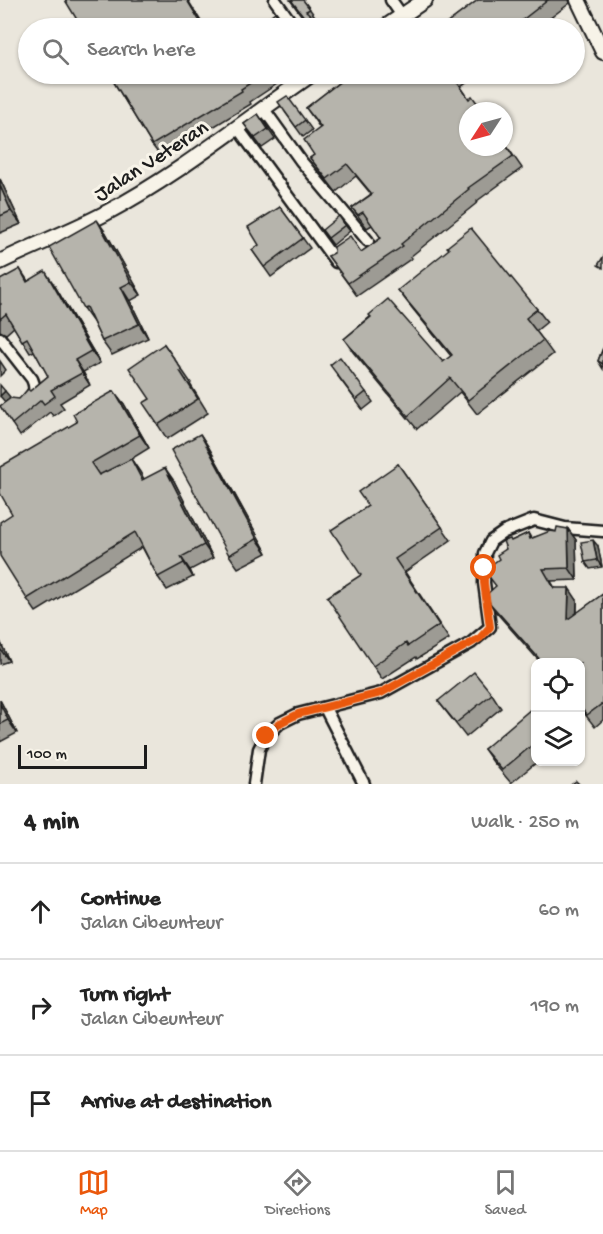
<!DOCTYPE html>
<meta charset="utf-8">
<style>
body{margin:0;font-family:"Gochi Hand",sans-serif;background:#f2f2f2;color:#222}
.controls{position:absolute;right:18px;bottom:18px;display:grid;overflow:hidden;border-radius:12px;box-shadow:0 2px 4px #0004}
.controls button{width:54px;height:54px;display:grid;place-items:center;padding:0;border:0;border-bottom:2px solid #e0e0e0;background:#fff;color:#222;font:30px sans-serif}
.compass{position:absolute;left:459px;top:102px;width:54px;height:54px;border-radius:50%;background:#fff;box-shadow:0 2px 4px #0004;rotate:234deg}
.scale{position:absolute;left:18px;bottom:15px;width:129px;box-sizing:border-box;padding-left:6px;border:3px solid #1c1c1c;border-top:0;font-size:16px;line-height:21px;white-space:nowrap;color:#1c1c1c;-webkit-text-stroke:4px #f7f3e8;paint-order:stroke}
.stop{position:absolute;width:18px;height:18px;margin:-14px;border:4px solid #ea580c;border-radius:50%;background:#fff}
.stop.end{background:#ea580c;border-color:#fff;box-shadow:0 2px 6px #0008}
.list{margin:0;padding:0;list-style:none}
h2{display:flex;justify-content:space-between;align-items:center;height:78px;margin:0;padding:0 24px;font-size:26px}
h2 small{font-size:20px;font-weight:400;color:#767676}
.list li{display:grid;grid-template-columns:39px 1fr auto;gap:18px;align-items:center;box-sizing:border-box;height:96px;padding:0 24px;border-top:2px solid #e0e0e0}
.list b{display:block;font-size:22px;white-space:nowrap}
.list p{margin:0;font-size:20px;white-space:nowrap;color:#767676}
.list em{font-size:20px;font-style:normal;color:#767676}
.icon{flex:none;width:33px;height:33px;fill:none;stroke:currentColor;stroke-width:2;stroke-linecap:round;stroke-linejoin:round}
.map{position:relative;flex:none;width:603px;height:784px;overflow:hidden}
.search{position:absolute;background:#fff;box-shadow:0 2px 4px #0004;left:18px;right:18px;top:18px;height:66px;display:flex;align-items:center;gap:15px;box-sizing:border-box;padding:0 21px;border-radius:33px;color:#767676;font-size:22px}
.sheet{height:366px;background:#fff}
nav{display:flex;justify-content:space-around;align-items:center;box-sizing:border-box;height:84px;border-top:2px solid #e0e0e0;background:#fff;font-size:16px;color:#767676}
nav a{display:grid;justify-items:center;gap:3px}
nav .on{color:#ea580c}
.map>svg:first-child{display:block}
.lines{fill:none;stroke-linecap:round;stroke-linejoin:round}
.minor-casing{stroke:#1c1c1c;stroke-width:15}
.major-casing{stroke:#1c1c1c;stroke-width:18}
.minor{stroke:#f7f3e8;stroke-width:10}
.major{stroke:#f7f3e8;stroke-width:14}
.wall{fill:#9d9b94;stroke:#1c1c1c;stroke-width:1.5}
.shaded-wall{fill:#7f7e78;stroke:#1c1c1c;stroke-width:1.5}
.building{fill:#b6b4ac;stroke:#1c1c1c;stroke-width:1.5}
.route{stroke:#ea580c;stroke-width:8}
.labels{text-anchor:middle;stroke-width:6;stroke-linejoin:round;paint-order:stroke}
.street-label{font-size:22px;fill:#1c1c1c;stroke:#f7f3e8}
</style>
<div class="map">
<svg width="603" height="784" viewBox="0 0 603 784">
<rect width="100%" height="100%" fill="#eae6dc"/>
<filter id="ink" filterUnits="userSpaceOnUse"><feTurbulence type="fractalNoise" baseFrequency=".0167" numOctaves="2"/><feDisplacementMap in="SourceGraphic" scale="12" xChannelSelector="R" yChannelSelector="G"/><feConvolveMatrix kernelMatrix="1 2 1 2 8 2 1 2 1" color-interpolation-filters="sRGB"/></filter>
<g filter="url(#ink)">
<g class="lines">
<defs>
<g id="minor">
<polyline points="275,0 295,28"/>
<polyline points="391,0 403,17"/>
<polyline points="263,108 301,161 368,241"/>
<polyline points="237,127 336,262"/>
<path d="M0 338 32 379C36 388 35 392 29 398"/>
<polyline points="325,708 364,784"/>
<polyline points="254,784 259,749 266,736 280,723 298,714 381,693 471,643 490,627 484,583 485,553 491,541 504,532 534,520 565,528 603,531"/>
</g>
<g id="major">
<polyline points="578,0 603,52"/>
<polyline points="384,28 425,0"/>
<path d="M0 262C34 245 70 232 104 214 178 175 244 121 312 74"/>
</g>
</defs>
<use href="#minor" class="minor-casing"/>
<use href="#major" class="major-casing"/>
<use href="#minor" class="minor"/>
<use href="#major" class="major"/>
</g>
<g class="wall">
<polygon points="290,0 303,0 317,19 316,20 304,19"/>
<polygon points="478,0 569,0 570,3 537,28 441,28"/>
<polygon points="109,74 292,74 250,102 251,104 162,158 152,145"/>
<polygon points="350,74 479,74 461,87 469,99 504,142 522,168 477,201 478,202 410,257 412,258 357,296 328,256 361,252 381,238 372,225 367,228 352,208 371,194 356,176 336,192 319,170 310,158 314,155 320,128 306,108"/>
<polygon points="285,112 305,120 312,130 303,137"/>
<polygon points="258,114 275,139 262,148 244,124"/>
<polygon points="0,179 21,224 0,233"/>
<polygon points="280,207 310,248 271,277 252,250 259,245"/>
<polygon points="345,225 350,231 333,245 322,230"/>
<polygon points="106,233 141,295 130,301 148,338 112,355 102,341 93,322 83,308"/>
<polygon points="20,269 28,281 53,283 100,363 83,372 90,385 60,403 64,408 53,416 50,412 20,436 0,406 19,399 30,391 48,376 34,351 30,353 14,327 6,334 0,331 0,305"/>
<polygon points="398,290 537,309 547,322 536,331 553,354 477,414 460,392 417,429 353,352 344,339 370,317 443,362 451,356 408,303"/>
<polygon points="164,344 191,383 190,384 208,413 167,439 158,425 150,399"/>
<polygon points="603,348 603,369 598,361"/>
<polygon points="0,361 6,370 0,376"/>
<polygon points="337,375 366,392 373,402 363,410"/>
<polygon points="124,404 149,448 131,459 144,479 174,481 213,558 190,570 193,577 167,590 158,577 142,547 36,612 27,599 12,514"/>
<polygon points="200,434 209,448 267,553 238,568 229,555"/>
<polygon points="398,464 451,540 405,572 449,639 417,659 416,657 382,679 373,666 361,575 368,506"/>
<polygon points="568,529 576,540 577,580 551,581 555,588 577,600 577,613 603,594 603,720 595,727 580,708 580,663 541,663 495,611 487,600 496,586 499,559 511,541 528,533 531,538"/>
<polygon points="598,546 602,567 590,569 585,562"/>
<polygon points="0,641 9,661 0,664"/>
<polygon points="492,694 501,708 466,737 438,701"/>
<polygon points="0,700 17,733 0,742"/>
<polygon points="536,712 536,762 537,762 511,783 493,762 484,749"/>
</g>
<g class="shaded-wall">
<polygon points="187,0 188,0 205,28 204,28"/>
<polygon points="0,179 21,224 11,211 0,186"/>
<polygon points="97,220 106,233 141,295 131,282"/>
<polygon points="45,271 53,283 100,363 91,351"/>
<polygon points="121,287 130,301 148,338 139,324"/>
<polygon points="75,360 83,372 90,385 82,373"/>
<polygon points="5,391 10,397 5,402 0,396"/>
<polygon points="114,391 124,404 149,448 140,435"/>
<polygon points="200,434 209,448 267,553 257,539"/>
<polygon points="131,459 140,472 151,493 142,480"/>
<polygon points="165,468 174,481 213,558 204,545"/>
<polygon points="568,529 576,540 577,580 569,568"/>
<polygon points="593,540 598,546 602,567 597,560"/>
<polygon points="181,557 190,570 193,577 184,563"/>
<polygon points="569,588 577,600 576,630 568,619"/>
<polygon points="0,641 9,661 0,649"/>
<polygon points="0,700 17,733 8,720 0,704"/>
</g>
<g class="building">
<polygon points="65,0 187,0 204,28 82,28"/>
<polygon points="291,0 303,0 310,9 306,11 326,28 296,28 305,18"/>
<polygon points="478,0 548,0 512,28 441,28"/>
<polygon points="275,12 286,28 273,28 266,19"/>
<polygon points="238,23 242,28 229,28"/>
<polygon points="420,24 423,28 414,28"/>
<polygon points="109,74 264,74 241,89 242,91 152,145"/>
<polygon points="350,74 454,74 452,75 469,99 472,96 483,111 468,111 468,147 504,147 504,142 513,156 468,188 469,189 401,244 403,246 348,283 328,256 334,253 334,247 350,236 361,252 381,238 363,212 358,215 352,208 372,194 347,164 327,179 310,158 314,155 304,140 321,127 306,108"/>
<polygon points="287,96 305,120 296,127 278,102"/>
<polygon points="258,114 268,129 255,138 244,124"/>
<polygon points="0,186 11,211 0,216"/>
<polygon points="280,207 303,238 264,267 252,250 259,245 248,227"/>
<polygon points="339,216 345,225 328,238 322,230"/>
<polygon points="97,220 131,282 121,287 139,324 102,341 86,307 83,308 49,247"/>
<polygon points="471,228 537,309 526,318 543,340 468,400 450,378 408,416 344,339 371,317 369,315 388,299 443,362 452,355 398,290 449,249 447,247"/>
<polygon points="603,257 603,268 598,265"/>
<polygon points="20,269 27,282 45,271 91,351 75,360 82,373 51,390 55,396 44,404 41,400 12,424 0,406 11,398 19,399 28,389 30,391 48,376 27,338 22,341 6,314 0,319 0,305 1,304 0,303 0,280"/>
<polygon points="164,344 182,370 180,371 198,399 158,425 143,403 150,399 129,368"/>
<polygon points="603,348 603,364 598,361"/>
<polygon points="340,357 366,392 356,400 330,365"/>
<polygon points="0,385 5,391 0,396"/>
<polygon points="114,391 140,435 91,463 99,475 131,459 142,480 165,468 204,545 181,557 184,563 158,577 135,532 27,599 0,556 0,522 12,514 0,493 0,467 77,422 73,414"/>
<polygon points="200,434 257,539 229,555 171,450"/>
<polygon points="398,464 442,527 395,559 439,625 408,646 406,643 373,666 327,597 361,575 331,530 368,506 358,492"/>
<polygon points="557,527 568,529 569,568 543,569 554,588 569,588 568,619 603,594 603,703 587,715 580,707 580,663 543,663 487,600 487,594 496,586 484,570 499,559 497,555 506,549 503,541 510,539 511,541 528,533 530,539 550,531 556,532"/>
<polygon points="593,540 597,560 585,562 581,542"/>
<polygon points="474,672 492,694 456,723 438,701"/>
<polygon points="0,704 8,720 0,724"/>
<polygon points="532,708 536,712 536,742 502,770 484,749"/>
<polygon points="576,781 579,784 572,784"/>
</g>
</g>
<g class="lines" filter="url(#ink)">
<polyline class="route" points="266,736 280,723 298,714 381,693 480,638 490,627 484,583 484,568"/>
</g>
<g class="labels">
<g class="street-label">
<text transform="translate(150 159) rotate(-33)" y="8">Jalan Veteran</text>
</g>
</g>
</svg>
<div class="controls">
<button><svg class="icon" aria-label="locate" viewBox="0 0 24 24"><circle cx="12" cy="12" r="6"/><path d="M12 2v4M12 18v4M2 12h4M18 12h4"/></svg></button>
<button><svg class="icon" aria-label="layers" viewBox="0 0 24 24"><path d="M12 4l9 5-9 5-9-5zM3 14l9 5 9-5"/></svg></button>
</div>
<svg class="compass" viewBox="-18 -18 36 36"><path d="M0-13l5 13h-10z" fill="#e53935"/><path d="M0 13l5-13h-10z" fill="#767676"/></svg>
<div class="scale">100 m</div>
<div class="stop" style="left:484px;top:568px"></div>
<div class="stop end" style="left:266px;top:736px"></div>
<div class="search"><svg class="icon" aria-label="search" viewBox="0 0 24 24"><circle cx="10" cy="10" r="6"/><path d="M15 15l6 6"/></svg>Search here</div>
</div>
<section class="sheet">
<h2>4 min<small>Walk · 250 m</small></h2>
<ul class="list">
<li><svg class="icon" aria-label="ahead" viewBox="0 0 24 24"><path d="M12 20V5M6 11l6-6 6 6"/></svg><div><b>Continue</b><p>Jalan Cibeunteur</p></div><em>60 m</em></li>
<li><svg class="icon" aria-label="right" viewBox="0 0 24 24"><path d="M7 20v-9h11M14 6l5 5-5 5"/></svg><div><b>Turn right</b><p>Jalan Cibeunteur</p></div><em>190 m</em></li>
<li><svg class="icon" aria-label="arrive" viewBox="0 0 24 24"><path d="M6 21V4h12l-3 4 3 4H6"/></svg><div><b>Arrive at destination</b></div></li>
</ul>
</section>
<nav>
<a class="on"><svg class="icon" aria-label="map" viewBox="0 0 24 24"><path d="M3 6l6-2 6 2 6-2v14l-6 2-6-2-6 2zM9 4v14M15 6v14"/></svg>Map</a>
<a><svg class="icon" aria-label="directions" viewBox="0 0 24 24"><path d="M12 3l9 9-9 9-9-9zM9 14v-3h6M13 9l2 2-2 2"/></svg>Directions</a>
<a><svg class="icon" aria-label="saved" viewBox="0 0 24 24"><path d="M7 4h10v16l-5-4-5 4z"/></svg>Saved</a>
</nav>
